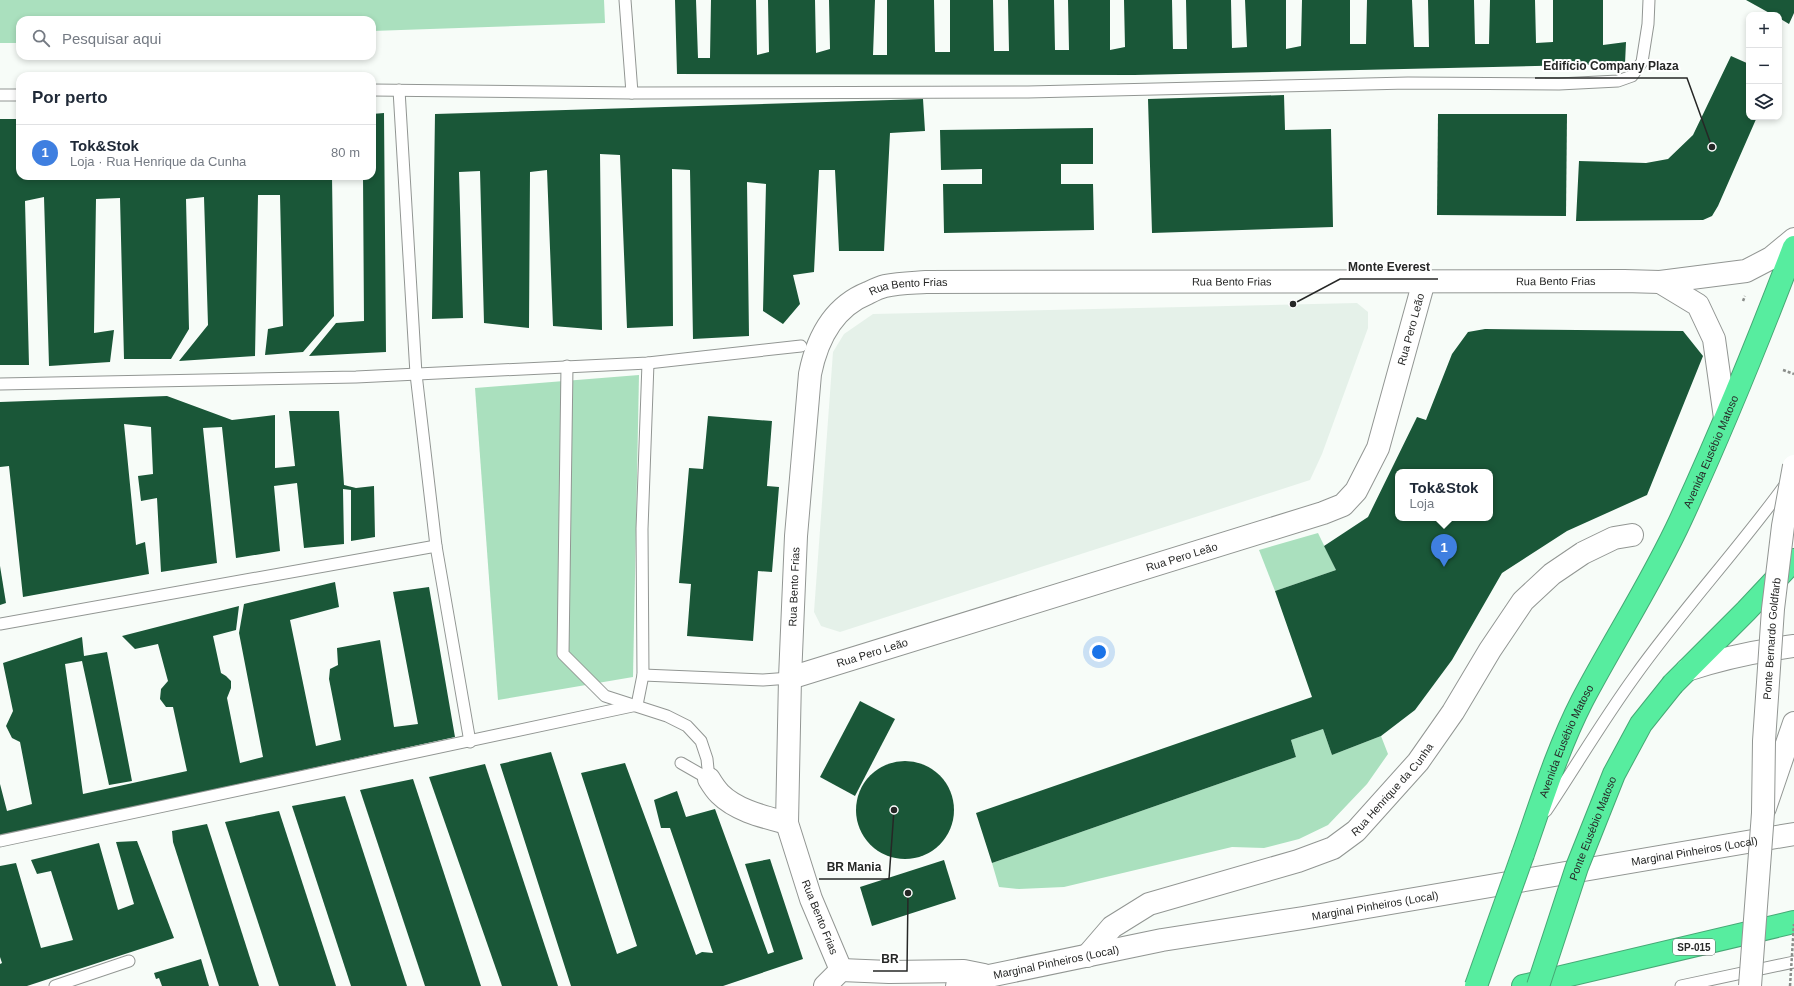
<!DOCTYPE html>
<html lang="pt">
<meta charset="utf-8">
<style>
body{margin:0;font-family:Arial,sans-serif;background:#f2f2f3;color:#1f2937}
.controls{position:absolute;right:12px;top:12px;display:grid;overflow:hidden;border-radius:8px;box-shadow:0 2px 6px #0003}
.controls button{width:36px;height:36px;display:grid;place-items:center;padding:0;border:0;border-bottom:1px solid #e0e1e3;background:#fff;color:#1f2937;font:20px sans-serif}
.you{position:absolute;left:1099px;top:652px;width:14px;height:14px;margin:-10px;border:3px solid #fff;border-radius:50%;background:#1a73e8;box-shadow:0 0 0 6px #1a73e833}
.badge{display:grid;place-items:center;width:26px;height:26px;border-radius:50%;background:#ea580c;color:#fff;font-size:13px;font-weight:700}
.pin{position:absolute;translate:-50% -33px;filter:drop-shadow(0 1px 2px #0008)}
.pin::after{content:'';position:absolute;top:21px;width:14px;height:12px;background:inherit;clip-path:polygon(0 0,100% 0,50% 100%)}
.popup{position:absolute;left:1395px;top:469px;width:98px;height:52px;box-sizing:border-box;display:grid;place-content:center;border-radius:8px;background:#fff;filter:drop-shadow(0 1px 3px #0005);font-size:13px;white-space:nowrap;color:#747a83}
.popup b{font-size:15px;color:#1f2937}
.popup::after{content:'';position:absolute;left:50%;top:100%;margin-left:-8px;border:8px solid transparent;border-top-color:#fff}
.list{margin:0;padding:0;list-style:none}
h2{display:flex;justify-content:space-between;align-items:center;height:52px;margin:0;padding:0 16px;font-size:17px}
h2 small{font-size:13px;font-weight:400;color:#747a83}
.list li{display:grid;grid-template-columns:26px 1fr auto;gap:12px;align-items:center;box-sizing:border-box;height:56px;padding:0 16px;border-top:1px solid #e0e1e3}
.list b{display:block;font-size:15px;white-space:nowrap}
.list p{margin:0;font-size:13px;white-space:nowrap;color:#747a83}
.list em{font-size:13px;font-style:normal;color:#747a83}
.icon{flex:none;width:22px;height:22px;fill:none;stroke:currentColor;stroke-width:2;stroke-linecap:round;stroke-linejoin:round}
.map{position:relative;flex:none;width:1794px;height:986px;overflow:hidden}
.search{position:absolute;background:#fff;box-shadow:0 2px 6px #0003;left:16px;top:16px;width:360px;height:44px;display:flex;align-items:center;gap:10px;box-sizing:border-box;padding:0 14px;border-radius:12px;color:#747a83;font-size:15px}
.panel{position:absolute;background:#fff;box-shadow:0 2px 6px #0003;left:16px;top:72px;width:360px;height:108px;border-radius:12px}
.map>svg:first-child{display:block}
.built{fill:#e5f1e9}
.green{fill:#aae0be}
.building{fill:#1a5738;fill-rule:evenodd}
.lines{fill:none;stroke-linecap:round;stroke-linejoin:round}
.lane-casing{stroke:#929693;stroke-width:13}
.street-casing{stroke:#929693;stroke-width:24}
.secondary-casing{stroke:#929693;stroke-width:24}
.highway-casing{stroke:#46a875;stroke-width:24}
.path{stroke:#8a8d8a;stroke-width:2.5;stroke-dasharray:3 2;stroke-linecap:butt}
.lane{stroke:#fff;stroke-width:11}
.street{stroke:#fff;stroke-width:22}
.secondary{stroke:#fff;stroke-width:22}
.highway{stroke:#57ed9f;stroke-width:22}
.secondary-bridge-casing{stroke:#929693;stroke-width:24;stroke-linecap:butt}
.highway-bridge-casing{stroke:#46a875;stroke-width:24;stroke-linecap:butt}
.path-bridge{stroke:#8a8d8a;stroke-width:2.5;stroke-dasharray:3 2;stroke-linecap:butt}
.secondary-bridge{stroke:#fff;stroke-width:22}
.highway-bridge{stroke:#57ed9f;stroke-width:22}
.labels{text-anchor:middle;stroke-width:4;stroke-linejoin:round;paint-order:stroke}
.shield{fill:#fff;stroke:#676867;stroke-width:1}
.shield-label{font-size:10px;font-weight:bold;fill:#262726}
.street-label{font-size:11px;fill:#262726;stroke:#fff}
.leader{fill:none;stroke:#262726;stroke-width:1.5}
.callout-dot{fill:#262726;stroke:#fff;stroke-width:1.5}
.callout-label{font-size:12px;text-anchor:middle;font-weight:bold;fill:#262726;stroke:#fff;stroke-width:4;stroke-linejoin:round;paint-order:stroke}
</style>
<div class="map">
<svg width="1794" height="986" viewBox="0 0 1794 986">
<rect width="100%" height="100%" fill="#f7fcf8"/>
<polygon class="built" points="1357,303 1368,312 1368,328 1322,454 1310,480 840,632 821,626 814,612 833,352 844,334 873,314"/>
<g class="green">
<polygon points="0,0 604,0 605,23 372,31 372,20 20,20 20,43 0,43"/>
<polygon points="639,375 633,677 498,700 475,388"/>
<polygon points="1318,533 1336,570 1275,591 1259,550"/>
<polygon points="1323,729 1332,755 1381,736 1388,754 1367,784 1328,825 1299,839 1264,848 1232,847 1064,887 1019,889 999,887 992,863 1296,757 1291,740"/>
</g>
<g class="building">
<polygon points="675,0 696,0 698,58 710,58 711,0 756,0 757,55 769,52 768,0 815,0 816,53 830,49 829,0 875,0 873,55 887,55 887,0 934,0 935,52 950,52 950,0 993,0 994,51 1009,51 1008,0 1054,0 1055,50 1069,50 1068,0 1110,0 1110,50 1125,47 1124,0 1172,0 1173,49 1187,49 1186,0 1231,0 1232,48 1247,47 1245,0 1286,0 1286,49 1301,46 1302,0 1350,0 1350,44 1366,44 1367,0 1412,0 1414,47 1429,47 1428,0 1474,0 1475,44 1489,44 1490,0 1535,0 1536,43 1553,42 1553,0 1603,0 1603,45 1626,42 1625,64 1134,75 677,74"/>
<polygon points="1746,0 1794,0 1794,13 1789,24 1779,18 1779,15 1773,15"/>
<polygon points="1731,56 1749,64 1749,117 1757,117 1718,206 1712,216 1703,220 1576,221 1579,161 1646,163 1668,159 1693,135"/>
<polygon points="1284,95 1285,130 1331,129 1333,227 1152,233 1148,99"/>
<polygon points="923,99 925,131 890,133 884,251 839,251 835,170 819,170 814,272 793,275 800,304 783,324 763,311 766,184 747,182 749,336 693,339 690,170 672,169 673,326 627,328 620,155 600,154 602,330 553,326 547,170 530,172 529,328 484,323 480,171 459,172 463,318 432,319 435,114"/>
<polygon points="384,113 386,352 309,356 336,323 364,321 363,176 372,176 372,114"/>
<polygon points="1438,114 1567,114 1566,216 1437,215"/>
<polygon points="0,119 20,119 20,176 332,176 334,316 303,352 265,355 268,329 283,326 280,195 258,195 255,356 179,361 208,325 204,197 186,199 189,329 171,359 124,359 120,198 96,199 94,333 114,330 110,362 49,366 44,197 25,201 29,365 0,365"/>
<polygon points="1093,128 1093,164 1061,164 1061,184 1093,184 1094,230 944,233 943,184 982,184 982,169 941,170 940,130"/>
<path d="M1485 329 1683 331 1703 356 1647 495 1567 531 1502 573 1452 660 1415 710 1381 736 1332 755 1323 729 1291 740 1296 757 992 863 976 813 1312 697 1275 591 1336 570 1324 546 1368 517 1417 417 1426 420 1452 354 1468 332ZM1398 472H1490V518H1398Z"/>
<polygon points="167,396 232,420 275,415 275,468 295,466 289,411 339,411 344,485 356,488 374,486 375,537 351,541 351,490 343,489 344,544 304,548 297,483 274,486 280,551 236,558 222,427 203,428 217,563 161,572 157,498 141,501 138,476 153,474 151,427 124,424 136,545 145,542 149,574 23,597 9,466 0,467 0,402"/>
<polygon points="708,416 772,421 767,486 779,487 772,572 758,571 753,641 687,636 691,584 679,583 689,468 703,469"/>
<polygon points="0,566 6,603 0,605"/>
<polygon points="335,582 339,607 290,620 316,746 341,740 329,679 330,669 338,665 337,648 380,640 394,727 418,724 393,592 429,587 455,737 0,836 0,784 7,811 32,804 20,742 12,738 6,726 13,711 3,663 82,637 84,656 107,652 132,781 109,785 82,661 65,664 83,794 187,771 173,707 166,707 160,699 161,689 168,681 158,644 135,649 122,636 239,606 236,630 213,636 221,673 226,676 231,681 231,688 227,698 240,763 263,757 239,633 244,604"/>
<polygon points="860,701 895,719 855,796 820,777"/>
<polygon points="551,752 617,954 637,946 581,773 625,763 696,955 702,952 713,953 670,828 661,828 654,800 677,791 686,817 715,809 768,954 774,952 745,864 770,859 803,959 723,986 571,986 500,764"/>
<circle cx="905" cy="810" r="49"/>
<polygon points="485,764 558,986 502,986 429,777"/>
<polygon points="413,779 481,986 425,986 360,790"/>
<polygon points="345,796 407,986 351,986 292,806"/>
<polygon points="279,811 336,986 279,986 225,822"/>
<polygon points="207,824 259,986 219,986 173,842 172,831"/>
<polygon points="137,841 174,938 27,986 0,986 0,964 2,963 0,957 0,866 16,863 41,948 73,940 51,871 37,874 31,860 99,843 118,910 134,904 116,842"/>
<polygon points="944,860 956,899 872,926 860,887"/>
<polygon points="201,959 209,986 162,986 159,978 156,979 154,973"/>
</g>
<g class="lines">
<defs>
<g id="lane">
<polyline points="625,0 632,93"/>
<polyline points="372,90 632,93 1028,92 1408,83 1559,84 1618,81 1632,76 1642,62 1648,24 1649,0"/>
<polyline points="399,90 416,374 436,546 470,742"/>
<polyline points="0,95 20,95"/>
<polyline points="567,366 563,654 605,696 667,716 687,726 701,741 707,759 709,779"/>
<polyline points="0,384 356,377 648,363 801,346"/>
<polyline points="0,624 436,546"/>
<polyline points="643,675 763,680 790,678"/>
<polyline points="637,705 643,675 642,529 648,363"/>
<polyline points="681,763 709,779"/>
<path d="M1546 811C1576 766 1603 720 1635 676 1682 610 1737 551 1785 485"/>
<polyline points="0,841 637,705"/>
<polyline points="55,986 129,961"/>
<polyline points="1681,986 1794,962"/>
</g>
<g id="street">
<path id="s1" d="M790 678 1323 513 1343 505 1356 491 1378 448 1424 281"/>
<path d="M709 779C712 784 716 790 720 794 737 811 765 817 787 823"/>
<path id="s2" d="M1087 956 1112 927 1149 904 1298 861 1333 848 1356 831 1418 762 1453 712 1490 650 1523 601 1552 574 1583 553 1614 538 1632 535"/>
</g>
<g id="secondary">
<polyline points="1660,282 1698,305 1714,339 1725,418"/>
<path d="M1687 670C1722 658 1757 651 1794 646"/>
<polyline points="1765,808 1794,723"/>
<path id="s3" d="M841 970 811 899 787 823 790 678 796 536 810 374C817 339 833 307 868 293 874 290 880 287 885 286 899 283 912 283 926 282L1624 281 1660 282 1746 271 1771 258 1794 239"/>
<polyline points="825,986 841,970 889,972 964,971 984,975"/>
<path id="s4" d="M957 986 989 976 1162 940 1303 918 1794 834"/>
</g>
<g id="highway">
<polyline points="1673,684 1746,611 1794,560"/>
<path id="s5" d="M1523 854C1541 803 1557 750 1582 701 1614 640 1652 582 1681 519 1722 430 1759 339 1794 247"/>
<polyline points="1523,986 1794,922"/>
</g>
</defs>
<use href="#lane" class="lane-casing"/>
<use href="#street" class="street-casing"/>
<use href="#secondary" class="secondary-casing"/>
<use href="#highway" class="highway-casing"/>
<g class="path">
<polyline points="1743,301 1745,296"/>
<polyline points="1783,370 1794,374"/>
</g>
<use href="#lane" class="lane"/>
<use href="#street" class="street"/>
<use href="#secondary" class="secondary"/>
<use href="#highway" class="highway"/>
<defs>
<g id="secondary-bridge">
<path id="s6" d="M1750 986 1763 813 1764 741 1773 609 1783 526 1794 466"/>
</g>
<g id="highway-bridge">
<polyline points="1476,986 1523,854"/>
<path id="s7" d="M1538 986 1577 867 1614 774 1641 724 1673 684"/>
</g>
</defs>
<use href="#secondary-bridge" class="secondary-bridge-casing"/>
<use href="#highway-bridge" class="highway-bridge-casing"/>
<polyline class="path-bridge" points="1790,986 1794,924"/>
<use href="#secondary-bridge" class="secondary-bridge"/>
<use href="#highway-bridge" class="highway-bridge"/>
</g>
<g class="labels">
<rect class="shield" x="1673" y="939" width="42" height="16" rx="3"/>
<g class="shield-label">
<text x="1694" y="951">SP-015</text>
</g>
<g class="street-label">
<text dy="4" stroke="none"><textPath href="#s3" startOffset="1076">Rua Bento Frias</textPath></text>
<text dy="4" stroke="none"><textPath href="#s3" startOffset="1400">Rua Bento Frias</textPath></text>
<text dy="4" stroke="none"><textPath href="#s3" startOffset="752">Rua Bento Frias</textPath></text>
<text dy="4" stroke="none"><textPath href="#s1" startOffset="770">Rua Pero Leão</textPath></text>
<text dy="4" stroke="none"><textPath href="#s5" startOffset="445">Avenida Eusébio Matoso</textPath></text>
<text dy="4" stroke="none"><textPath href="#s1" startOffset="410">Rua Pero Leão</textPath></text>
<text dy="4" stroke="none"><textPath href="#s3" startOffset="393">Rua Bento Frias</textPath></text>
<text dy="4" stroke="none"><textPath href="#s6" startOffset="348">Ponte Bernardo Goldfarb</textPath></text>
<text dy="4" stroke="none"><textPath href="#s1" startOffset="86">Rua Pero Leão</textPath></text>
<text dy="4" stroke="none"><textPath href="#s5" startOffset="121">Avenida Eusébio Matoso</textPath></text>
<text dy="4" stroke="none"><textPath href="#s2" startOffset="358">Rua Henrique da Cunha</textPath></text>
<text dy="4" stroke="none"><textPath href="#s7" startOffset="167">Ponte Eusébio Matoso</textPath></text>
<text dy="4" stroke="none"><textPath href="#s4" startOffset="750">Marginal Pinheiros (Local)</textPath></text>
<text dy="4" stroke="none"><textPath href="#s4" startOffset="426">Marginal Pinheiros (Local)</textPath></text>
<text transform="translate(820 917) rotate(68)" y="4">Rua Bento Frias</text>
<text dy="4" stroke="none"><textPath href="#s4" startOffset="102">Marginal Pinheiros (Local)</textPath></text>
</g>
</g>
<path class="leader" d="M1712 147L1687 78H1535M1293 304L1340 279H1438M894 810L889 879H819M908 893L907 971H873"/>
<g class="callout-dot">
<circle cx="1712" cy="147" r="4"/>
<circle cx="1293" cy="304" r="4"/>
<circle cx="894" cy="810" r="4"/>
<circle cx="908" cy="893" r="4"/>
</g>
<g class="callout-label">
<text x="1611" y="70">Edifício Company Plaza</text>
<text x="1389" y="271">Monte Everest</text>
<text x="854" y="871">BR Mania</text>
<text x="890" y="963">BR</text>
</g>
</svg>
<div class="controls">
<button>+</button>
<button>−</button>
<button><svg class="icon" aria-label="layers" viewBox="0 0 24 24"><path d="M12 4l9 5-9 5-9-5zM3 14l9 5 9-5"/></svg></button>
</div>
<div class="you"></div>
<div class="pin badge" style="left:1444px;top:567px;background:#3f7fe0">1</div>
<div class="popup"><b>Tok&amp;Stok</b>Loja</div>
<div class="search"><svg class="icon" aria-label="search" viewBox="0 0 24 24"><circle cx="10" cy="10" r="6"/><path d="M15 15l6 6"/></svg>Pesquisar aqui</div>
<section class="panel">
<h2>Por perto<small></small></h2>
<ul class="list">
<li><span class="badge" style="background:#3f7fe0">1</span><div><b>Tok&amp;Stok</b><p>Loja · Rua Henrique da Cunha</p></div><em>80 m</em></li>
</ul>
</section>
</div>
